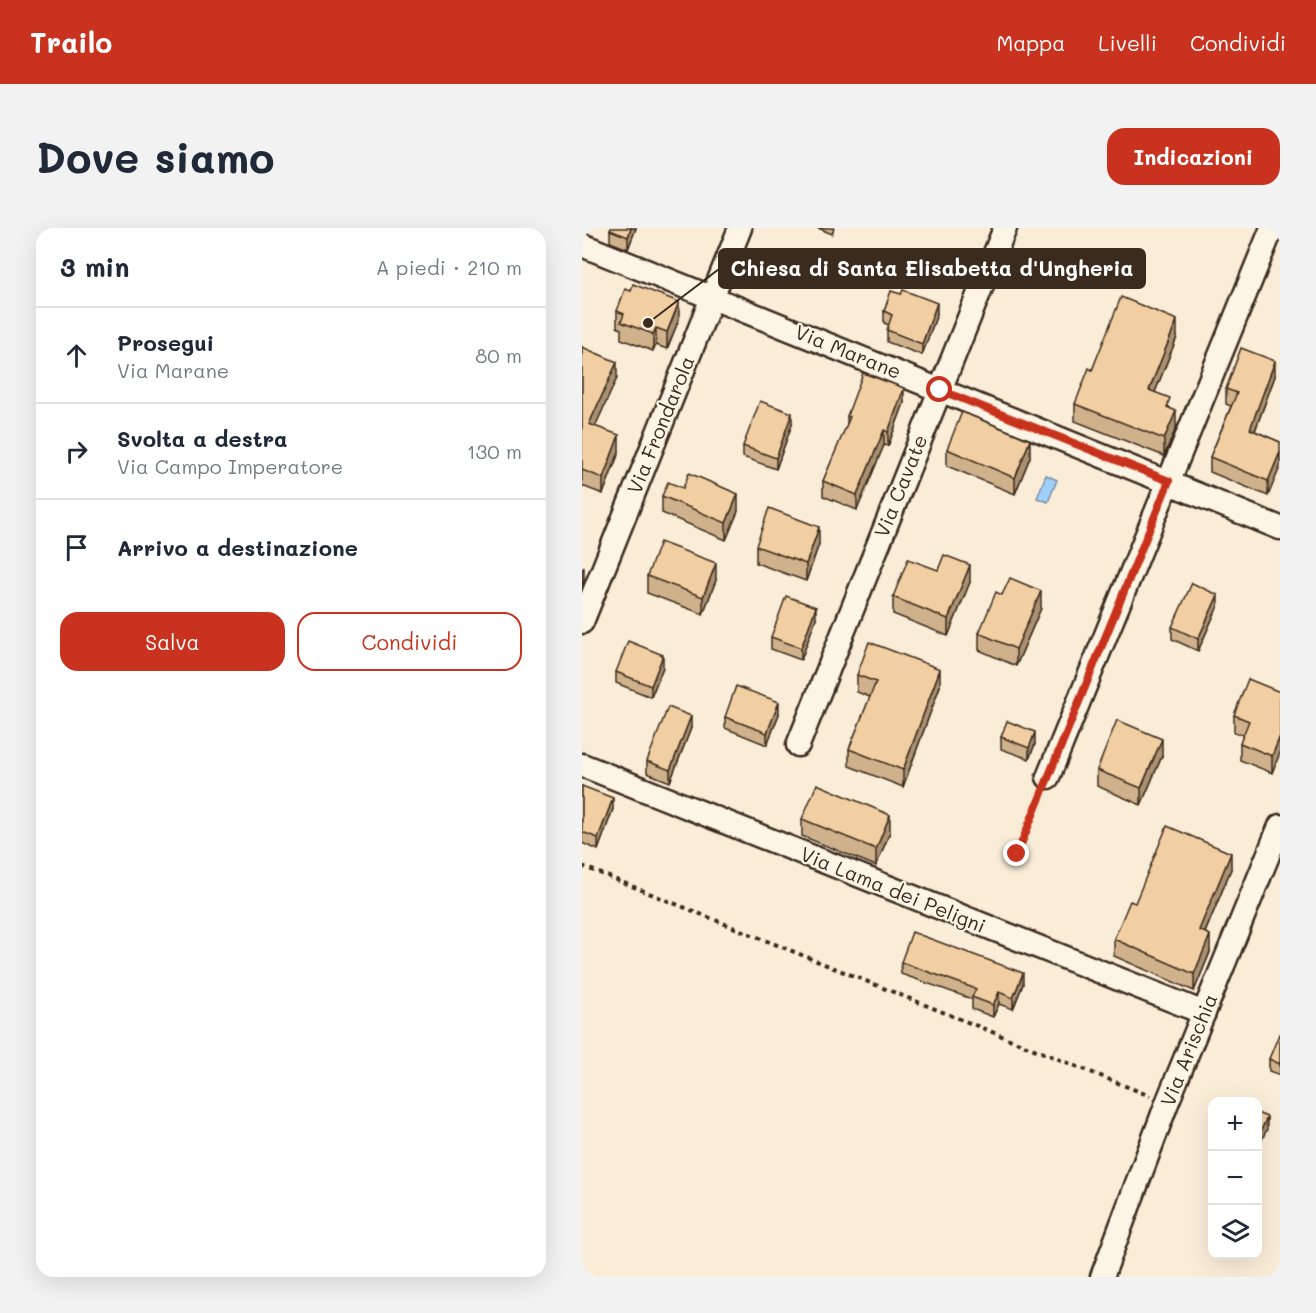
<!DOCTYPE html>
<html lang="it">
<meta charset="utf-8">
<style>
body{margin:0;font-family:Mali,sans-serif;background:#f2f2f3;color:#1f2937}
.controls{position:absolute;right:18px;bottom:18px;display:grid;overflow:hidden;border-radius:12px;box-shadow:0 6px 24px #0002}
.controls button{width:54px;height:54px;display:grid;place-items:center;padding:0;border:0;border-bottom:2px solid #e0e1e3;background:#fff;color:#1f2937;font:30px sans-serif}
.stop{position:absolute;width:18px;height:18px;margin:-14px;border:4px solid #c8321e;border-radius:50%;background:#fff}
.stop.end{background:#c8321e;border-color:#fff;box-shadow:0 2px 6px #0008}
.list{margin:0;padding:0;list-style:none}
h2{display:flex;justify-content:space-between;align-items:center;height:78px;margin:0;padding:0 24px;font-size:26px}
h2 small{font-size:20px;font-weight:400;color:#747a83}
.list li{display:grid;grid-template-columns:39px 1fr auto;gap:18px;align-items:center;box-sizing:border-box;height:96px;padding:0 24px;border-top:2px solid #e0e1e3}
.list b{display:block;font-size:22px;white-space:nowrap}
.list p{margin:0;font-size:20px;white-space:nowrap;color:#747a83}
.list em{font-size:20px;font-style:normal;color:#747a83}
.actions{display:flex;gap:12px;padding:18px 24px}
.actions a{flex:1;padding:14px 0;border:2px solid #c8321e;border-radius:18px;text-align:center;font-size:21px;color:#c8321e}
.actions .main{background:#c8321e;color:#fff}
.icon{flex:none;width:33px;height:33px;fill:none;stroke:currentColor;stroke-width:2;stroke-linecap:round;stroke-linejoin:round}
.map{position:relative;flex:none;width:698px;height:1049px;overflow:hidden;border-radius:18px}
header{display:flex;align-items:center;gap:36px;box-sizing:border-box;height:84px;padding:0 30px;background:#c8321e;color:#fff}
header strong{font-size:28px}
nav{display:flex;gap:33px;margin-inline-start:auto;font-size:21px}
.intro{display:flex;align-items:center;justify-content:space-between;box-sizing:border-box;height:144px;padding:0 36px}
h1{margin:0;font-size:42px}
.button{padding:15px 27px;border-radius:18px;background:#c8321e;color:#fff;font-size:21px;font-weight:700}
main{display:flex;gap:36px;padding:0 36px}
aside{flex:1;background:#fff;border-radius:18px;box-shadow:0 6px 24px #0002}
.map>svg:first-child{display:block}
.water{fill:#a0cffc;stroke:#788da3;stroke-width:1.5}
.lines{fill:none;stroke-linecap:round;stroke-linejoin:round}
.minor-casing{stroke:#3b2a1e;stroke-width:27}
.path{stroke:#3b2a1e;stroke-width:4;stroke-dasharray:4.5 4.5;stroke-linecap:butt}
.minor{stroke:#fcf5e5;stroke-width:22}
.wall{fill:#cfb28b;stroke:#3b2a1e;stroke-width:1.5}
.shaded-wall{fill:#a99171;stroke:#3b2a1e;stroke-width:1.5}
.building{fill:#f1cfa2;stroke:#3b2a1e;stroke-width:1.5}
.route{stroke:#c8321e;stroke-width:8}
.labels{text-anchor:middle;stroke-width:4.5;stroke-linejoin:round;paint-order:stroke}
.street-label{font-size:20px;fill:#3b2a1e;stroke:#fcf5e5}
.leader{fill:none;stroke:#3b2a1e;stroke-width:2}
.callout-dot{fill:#3b2a1e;stroke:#fcf5e5;stroke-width:2}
.callout{fill:#3b2a1e;stroke:#3b2a1e;stroke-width:2}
.callout-label{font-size:21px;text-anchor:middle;font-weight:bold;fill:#fff}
</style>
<header>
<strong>Trailo</strong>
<nav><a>Mappa</a><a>Livelli</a><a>Condividi</a></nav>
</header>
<div class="intro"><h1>Dove siamo</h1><a class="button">Indicazioni</a></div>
<main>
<aside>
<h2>3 min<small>A piedi · 210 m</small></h2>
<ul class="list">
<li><svg class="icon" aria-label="ahead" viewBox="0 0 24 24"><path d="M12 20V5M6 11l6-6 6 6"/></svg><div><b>Prosegui</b><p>Via Marane</p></div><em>80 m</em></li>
<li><svg class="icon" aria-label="right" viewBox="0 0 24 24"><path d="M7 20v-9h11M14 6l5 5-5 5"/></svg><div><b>Svolta a destra</b><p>Via Campo Imperatore</p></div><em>130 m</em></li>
<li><svg class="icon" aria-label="arrive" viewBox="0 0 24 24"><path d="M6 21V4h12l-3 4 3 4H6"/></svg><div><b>Arrivo a destinazione</b></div></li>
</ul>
<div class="actions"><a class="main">Salva</a><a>Condividi</a></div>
</aside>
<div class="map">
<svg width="698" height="1049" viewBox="0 0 698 1049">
<rect width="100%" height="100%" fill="#faedd8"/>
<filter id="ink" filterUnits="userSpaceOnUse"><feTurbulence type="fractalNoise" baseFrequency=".0167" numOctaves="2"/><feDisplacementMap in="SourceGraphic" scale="12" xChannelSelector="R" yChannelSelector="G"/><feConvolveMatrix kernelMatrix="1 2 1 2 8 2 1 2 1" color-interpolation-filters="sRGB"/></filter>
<g filter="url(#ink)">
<polygon class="water" points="464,247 475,252 466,274 455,270"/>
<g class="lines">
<defs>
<g id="minor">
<polyline points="0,17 698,300"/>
<polyline points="0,394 158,0"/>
<polyline points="216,517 423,0"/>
<polyline points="0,537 622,785"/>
<polyline points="466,549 690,0"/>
<polyline points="520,1049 585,875 698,598"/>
</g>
</defs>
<use href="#minor" class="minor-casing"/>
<g class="path">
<polyline points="435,626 459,567"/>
<polyline points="0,638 568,868"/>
</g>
<use href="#minor" class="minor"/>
</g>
<g class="wall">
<polygon points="54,0 46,21 28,14 28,2"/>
<polygon points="236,0 252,0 250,6"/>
<polygon points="35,83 97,91 85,121 74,117 71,123 39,111 39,101 35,99"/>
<polygon points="302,83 355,86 340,127 305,114 305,102 307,97 302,95"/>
<polygon points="595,109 573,164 588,180 594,200 582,228 493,193 493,176 510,142"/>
<polygon points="0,119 35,150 13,198 37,224 21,266 0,258"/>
<polygon points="693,148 673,203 698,214 686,268 628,244 628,229 649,178 644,176 644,161"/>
<polygon points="322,175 306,218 302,217 275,282 241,268 241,253 265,197 265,188"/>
<polygon points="210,196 194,241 161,229 161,218"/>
<polygon points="365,221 448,229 433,266 365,238"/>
<polygon points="80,268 156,283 144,312 80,285"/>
<polygon points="237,316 224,353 174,335 174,318"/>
<polygon points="65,348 134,352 121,386 65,365"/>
<polygon points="388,354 366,408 311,386 311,369"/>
<polygon points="420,367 459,380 434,438 397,422 397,405"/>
<polygon points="636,378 616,423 590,411 590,399"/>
<polygon points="234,390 219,432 189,421 189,409"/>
<polygon points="81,439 69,469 34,455 34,444"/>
<polygon points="275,447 358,458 321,559 267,538 267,521 288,469 275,464"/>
<polygon points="698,464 690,545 658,532 658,515 661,507 652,504 652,487"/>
<polygon points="197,486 185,517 143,500 143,489"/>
<polygon points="109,500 88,554 65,545 65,533"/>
<polygon points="419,509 453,516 447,531 419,521"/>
<polygon points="580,528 559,577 515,558 515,542"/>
<polygon points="0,558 31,581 16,622 0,615"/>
<polygon points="220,591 308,604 294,638 220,608"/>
<polygon points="649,641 623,705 628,724 612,763 532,728 532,711 553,675"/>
<polygon points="319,734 441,756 431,781 417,776 411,789 390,781 390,771 319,746"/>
<polygon points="698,807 698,847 687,843 687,831"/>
</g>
<g class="shaded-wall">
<polygon points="49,0 54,0 46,21 46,9"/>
<polygon points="97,74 97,91 85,121 85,104"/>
<polygon points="355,75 355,86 340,127 340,116"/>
<polygon points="595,92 595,109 567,179 567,162"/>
<polygon points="74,100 74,117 71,123 71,106"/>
<polygon points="693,133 693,148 668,216 668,201"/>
<polygon points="35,134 35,150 7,212 7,196"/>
<polygon points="322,160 322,175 306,218 306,204"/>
<polygon points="594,183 594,200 582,228 582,211"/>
<polygon points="210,185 210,196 194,241 194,230"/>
<polygon points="302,202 302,217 275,282 275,267"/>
<polygon points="37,207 37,224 21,266 21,250"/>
<polygon points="448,212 448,229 433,266 433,250"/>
<polygon points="698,224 698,239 686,268 686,253"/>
<polygon points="156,266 156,283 144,312 144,295"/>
<polygon points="237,299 237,316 224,353 224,336"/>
<polygon points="134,335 134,352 121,386 121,369"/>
<polygon points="388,337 388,354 366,408 366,391"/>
<polygon points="2,338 2,353 0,358 0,343"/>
<polygon points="459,363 459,380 434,438 434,421"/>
<polygon points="636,367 636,378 616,423 616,411"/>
<polygon points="234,379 234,390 219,432 219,420"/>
<polygon points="81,427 81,439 69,469 69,458"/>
<polygon points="358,441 358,458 321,559 321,542"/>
<polygon points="197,474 197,486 185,517 185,505"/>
<polygon points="109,488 109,500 88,554 88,542"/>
<polygon points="453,504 453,516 447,531 447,520"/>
<polygon points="698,508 698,525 690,545 690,528"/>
<polygon points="580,511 580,528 559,577 559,560"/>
<polygon points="31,570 31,581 16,622 16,610"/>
<polygon points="308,587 308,604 294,638 294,621"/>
<polygon points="649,625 649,641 617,719 617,702"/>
<polygon points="628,707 628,724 612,763 612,746"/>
<polygon points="441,745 441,756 431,781 431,770"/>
<polygon points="417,764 417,776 411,789 411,777"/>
<polygon points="685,889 685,901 675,922 675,911"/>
</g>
<g class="building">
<polygon points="29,0 49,0 46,9 28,2"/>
<polygon points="51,56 97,74 85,104 74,100 71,106 39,94 42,86 35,83 43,61 49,63"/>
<polygon points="321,62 355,75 340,116 305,102 310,87 302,83 309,63 319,66"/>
<polygon points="539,69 595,92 567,162 588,170 585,179 594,183 582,211 493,176 507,140 510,142"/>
<polygon points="0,119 35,134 7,196 37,207 21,250 0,242"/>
<polygon points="659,120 693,133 668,201 698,214 698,224 686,253 628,229 655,165 644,161"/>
<polygon points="281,145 322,160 306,204 302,202 275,267 241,253 268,189 265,188"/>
<polygon points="178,173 210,185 194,230 161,218"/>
<polygon points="380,184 448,212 433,250 365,221"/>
<polygon points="107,245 156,266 144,295 80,268 86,254 101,260"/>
<polygon points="187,280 237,299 224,336 174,318"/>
<polygon points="78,314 134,335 121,369 65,348"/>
<polygon points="362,327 388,337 366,391 311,369 326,331 356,342"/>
<polygon points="428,350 459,363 434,421 397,405 414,364 420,367"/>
<polygon points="610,355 636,367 616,411 590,399"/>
<polygon points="204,368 234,379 219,420 189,409"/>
<polygon points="46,413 81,427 69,458 34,444"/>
<polygon points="287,414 358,441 321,542 267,521 294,454 275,447"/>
<polygon points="666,451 698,464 698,508 690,528 658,515 667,493 652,487"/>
<polygon points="154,458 197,474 185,505 143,489"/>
<polygon points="86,479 109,488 88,542 65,533"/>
<polygon points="535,492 580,511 559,560 515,542"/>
<polygon points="425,493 453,504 447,520 419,509"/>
<polygon points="235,556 308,587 294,621 220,591"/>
<polygon points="0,558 31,570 16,610 0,604"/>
<polygon points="585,598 649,625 617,702 628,707 612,746 532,711 548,673 553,675"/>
<polygon points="330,704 441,745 431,770 417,764 411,777 390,769 394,761 319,734"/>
<polygon points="697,806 698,807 698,836 687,831"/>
<polygon points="675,885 685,889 675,911"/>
</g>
</g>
<g class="lines" filter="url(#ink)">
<polyline class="route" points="358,162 587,253 435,626"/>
</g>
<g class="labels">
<g class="street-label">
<text transform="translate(266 124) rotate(22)" y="7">Via Marane</text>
<text transform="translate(79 197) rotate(-68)" y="7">Via Frondarola</text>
<text transform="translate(319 258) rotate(-68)" y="7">Via Cavate</text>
<text transform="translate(311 662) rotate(22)" y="7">Via Lama dei Peligni</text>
<text transform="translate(607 822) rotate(-68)" y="7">Via Arischia</text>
</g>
</g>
<path class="leader" d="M66 95L137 41"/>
<circle class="callout-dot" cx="66" cy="95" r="6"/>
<rect class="callout" x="137" y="21" width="426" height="39" rx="6"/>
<g class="callout-label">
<text x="350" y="48">Chiesa di Santa Elisabetta d'Ungheria</text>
</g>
</svg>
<div class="controls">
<button>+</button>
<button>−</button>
<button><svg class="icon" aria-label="layers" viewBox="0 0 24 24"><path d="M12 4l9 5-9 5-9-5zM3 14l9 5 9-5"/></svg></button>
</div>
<div class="stop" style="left:358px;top:162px"></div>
<div class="stop end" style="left:435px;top:626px"></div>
</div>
</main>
